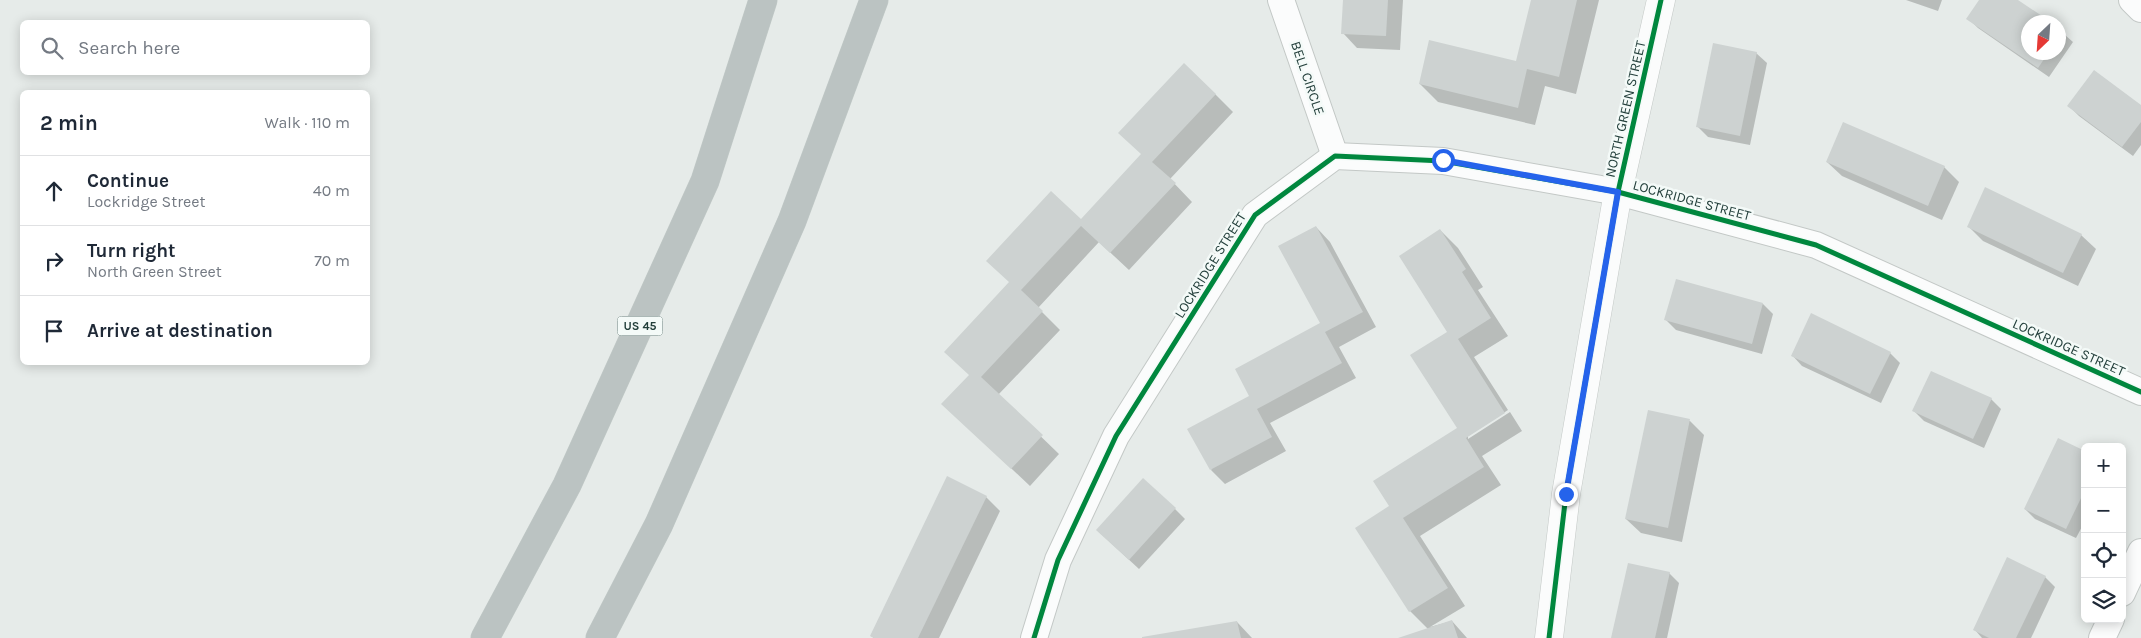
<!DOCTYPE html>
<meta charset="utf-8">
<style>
body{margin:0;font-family:Karla,sans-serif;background:#f6f6f7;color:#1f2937}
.controls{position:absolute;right:15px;bottom:15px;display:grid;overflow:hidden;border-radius:8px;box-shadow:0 2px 12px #0003}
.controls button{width:45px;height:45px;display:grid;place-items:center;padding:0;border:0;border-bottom:1px solid #e0e1e3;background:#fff;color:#1f2937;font:25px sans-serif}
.compass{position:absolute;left:2021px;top:15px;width:45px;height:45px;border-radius:50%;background:#fff;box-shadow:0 2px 12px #0003;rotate:205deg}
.stop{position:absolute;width:15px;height:15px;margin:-11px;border:4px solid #2563eb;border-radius:50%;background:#fff}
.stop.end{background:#2563eb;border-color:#fff;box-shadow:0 1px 5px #0008}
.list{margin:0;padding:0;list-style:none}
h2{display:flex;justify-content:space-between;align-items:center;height:65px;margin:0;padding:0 20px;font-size:21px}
h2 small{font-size:16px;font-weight:400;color:#747a83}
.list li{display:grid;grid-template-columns:32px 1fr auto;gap:15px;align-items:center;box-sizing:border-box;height:70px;padding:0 20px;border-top:1px solid #e0e1e3}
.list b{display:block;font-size:19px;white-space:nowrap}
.list p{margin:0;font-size:16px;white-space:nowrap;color:#747a83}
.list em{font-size:16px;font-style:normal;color:#747a83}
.icon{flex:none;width:28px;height:28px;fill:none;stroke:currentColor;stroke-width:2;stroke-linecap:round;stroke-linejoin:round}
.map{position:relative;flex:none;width:2141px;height:638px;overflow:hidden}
.search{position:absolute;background:#fff;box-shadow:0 2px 12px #0003;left:20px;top:20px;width:350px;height:55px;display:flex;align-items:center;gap:12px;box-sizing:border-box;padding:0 18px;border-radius:8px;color:#747a83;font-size:19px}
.panel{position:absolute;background:#fff;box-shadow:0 2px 12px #0003;left:20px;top:90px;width:350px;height:275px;border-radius:8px}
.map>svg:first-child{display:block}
.shadow{fill:#0003}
.building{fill:#cdd2d1}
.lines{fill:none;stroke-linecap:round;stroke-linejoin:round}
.minor-casing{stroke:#c3c8c6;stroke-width:28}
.tertiary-casing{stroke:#c3c8c6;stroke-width:29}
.motorway-casing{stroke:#c2cac8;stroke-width:29}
.minor{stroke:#fbfcfc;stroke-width:26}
.tertiary{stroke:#fbfcfc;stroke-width:28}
.motorway{stroke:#bbc3c2;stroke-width:28}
.cycleway-casing{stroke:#f4faf8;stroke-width:8}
.cycleway{stroke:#00873e;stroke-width:5}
.route{stroke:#2563eb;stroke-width:6}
.labels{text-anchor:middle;stroke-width:5;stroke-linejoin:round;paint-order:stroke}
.shield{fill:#f4faf8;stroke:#627774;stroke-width:1}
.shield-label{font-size:12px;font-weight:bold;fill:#233f3b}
.street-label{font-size:14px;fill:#233f3b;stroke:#f4faf8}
</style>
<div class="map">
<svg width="2141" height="638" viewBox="0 0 2141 638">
<rect width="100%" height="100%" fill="#e6ebe9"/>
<g class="shadow">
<polygon points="1344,0 1403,0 1400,50 1357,48 1343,33"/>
<polygon points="1532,0 1599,0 1576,94 1545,86 1535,125 1438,102 1420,84 1517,62"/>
<polygon points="1906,0 1942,0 1938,11"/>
<polygon points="1980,0 2016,0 2049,22 2028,22 2028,52 2058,52 2058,29 2073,42 2049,77 1978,28 1968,18"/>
<polygon points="1756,53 1767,63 1750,145 1708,137 1698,127"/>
<polygon points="1215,94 1233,112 1170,179 1192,202 1129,270 1099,242 1038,308 1060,330 998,395 1059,454 1030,486 961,421 970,375 946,352 1081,220"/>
<polygon points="2069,106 2141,106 2141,145 2133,156 2079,116"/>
<polygon points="1827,162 1944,167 1959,182 1942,220 1842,176"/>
<polygon points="1968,226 2081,235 2096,249 2078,286 1983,241"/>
<polygon points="1316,227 1330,242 1376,327 1339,347 1356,378 1270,423 1286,451 1225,484 1211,470 1251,396 1321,324"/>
<polygon points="1440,230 1458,248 1483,287 1478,290 1508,336 1474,357 1508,410 1468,436 1468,439 1510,412 1522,431 1482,456 1501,485 1420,536 1465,606 1430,627 1452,621 1467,638 1401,638 1428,629 1410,611 1357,528 1391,507 1459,428"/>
<polygon points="1763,304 1773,314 1762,354 1676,330 1666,320"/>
<polygon points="1890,353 1900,363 1881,403 1802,366 1792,355"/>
<polygon points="1991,399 2001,409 1984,448 1924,421 1914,411"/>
<polygon points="1649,412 1690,421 1704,435 1682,542 1641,533 1626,519"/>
<polygon points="2085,452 2085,521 2076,538 2035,519 2025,509"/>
<polygon points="986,497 1000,511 939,638 874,638 871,636"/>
<polygon points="1175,509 1185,519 1139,569 1097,530"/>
<polygon points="1669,573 1679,583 1667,638 1613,638"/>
<polygon points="2045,577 2055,587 2031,638 1982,638 1975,630"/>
<polygon points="1237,622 1252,638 1144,638"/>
</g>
<g class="building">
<polygon points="1343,0 1388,0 1386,36 1341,34"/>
<polygon points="1531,0 1577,0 1559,77 1527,69 1518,108 1419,84 1429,40 1516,61"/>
<polygon points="1979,0 2018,0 2051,22 2028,22 2028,52 2049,52 2038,68 1966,19"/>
<polygon points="1713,43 1757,52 1740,136 1696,127"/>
<polygon points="1184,63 1216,94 1152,162 1176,183 1110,253 1081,226 1021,290 1043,311 981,377 1043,435 1011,469 941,404 969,375 944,352 1009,282 986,261 1051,191 1081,219 1141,154 1118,133"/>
<polygon points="2094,70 2141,105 2141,122 2122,147 2067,106"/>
<polygon points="1843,122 1945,166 1928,206 1826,162"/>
<polygon points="1985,187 2082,234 2063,273 1967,227"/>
<polygon points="1316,226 1363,312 1325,332 1342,363 1257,409 1272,437 1210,470 1187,429 1249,396 1235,369 1320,323 1278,246"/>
<polygon points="1440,229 1466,269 1462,272 1491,318 1458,339 1505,413 1466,438 1484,467 1403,518 1448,588 1409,612 1355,528 1389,506 1373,481 1457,428 1410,355 1447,332 1399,256"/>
<polygon points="1676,279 1763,303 1752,344 1664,320"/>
<polygon points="1811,313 1891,352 1870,394 1791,356"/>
<polygon points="1931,371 1992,398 1973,439 1912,411"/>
<polygon points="1648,410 1690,419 1668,528 1625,519"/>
<polygon points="2058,438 2085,451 2085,490 2066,529 2024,509"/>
<polygon points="947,476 987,496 918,638 874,638 870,636"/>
<polygon points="1143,478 1176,508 1129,560 1096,530"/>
<polygon points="2007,557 2046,576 2016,638 1989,638 1973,630"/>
<polygon points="1628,563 1670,572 1655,638 1611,638"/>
<polygon points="1452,620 1458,638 1398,638"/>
<polygon points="1237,621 1241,638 1142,638 1142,637"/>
</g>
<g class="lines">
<defs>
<g id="minor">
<polyline points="1281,0 1335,156"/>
<polyline points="2132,0 2141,9"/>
<polyline points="2122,593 2141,552"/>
<polyline points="1034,638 1058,560 1116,436 1255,215 1335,156 1443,161 1618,192 1816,245 2141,392"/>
<polyline points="2102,638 2111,619"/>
</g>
<polyline id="tertiary" points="1549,638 1566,494 1618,192 1661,0"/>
<g id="motorway">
<polyline points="485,638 567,485 705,181 763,0"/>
<polyline points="600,638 659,524 792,221 874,0"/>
</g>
</defs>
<use href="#minor" class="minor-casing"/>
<use href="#tertiary" class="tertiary-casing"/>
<use href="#motorway" class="motorway-casing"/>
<use href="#minor" class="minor"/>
<use href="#tertiary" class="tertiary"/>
<use href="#motorway" class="motorway"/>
<defs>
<g id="cycleway">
<polyline points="1034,638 1058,560 1116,436 1255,215 1335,156 1443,161 1618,192 1816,245 2141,392"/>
<polyline points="1549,638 1566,494 1618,192 1661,0"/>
</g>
</defs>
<use href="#cycleway" class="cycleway-casing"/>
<use href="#cycleway" class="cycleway"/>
</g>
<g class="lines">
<polyline class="route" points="1443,160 1618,192 1566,494"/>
</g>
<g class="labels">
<rect class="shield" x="617.5" y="316.5" width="45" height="19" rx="4"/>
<g class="shield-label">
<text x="640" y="330">US 45</text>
</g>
<g class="street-label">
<text transform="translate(1308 78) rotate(71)" y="5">BELL CIRCLE</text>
<text transform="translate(1625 109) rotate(-77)" y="5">NORTH GREEN STREET</text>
<text transform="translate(1692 200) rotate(15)" y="5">LOCKRIDGE STREET</text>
<text transform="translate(1210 265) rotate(-58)" y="5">LOCKRIDGE STREET</text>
<text transform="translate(2069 347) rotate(24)" y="5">LOCKRIDGE STREET</text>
</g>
</g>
</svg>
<div class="controls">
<button>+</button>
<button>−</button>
<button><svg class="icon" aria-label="locate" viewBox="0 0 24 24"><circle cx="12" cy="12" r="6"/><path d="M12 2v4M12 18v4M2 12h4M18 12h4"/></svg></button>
<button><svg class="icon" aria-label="layers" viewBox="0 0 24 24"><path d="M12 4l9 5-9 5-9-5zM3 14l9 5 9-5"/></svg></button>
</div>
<svg class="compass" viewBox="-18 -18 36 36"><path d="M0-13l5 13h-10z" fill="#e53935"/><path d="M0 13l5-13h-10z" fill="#747a83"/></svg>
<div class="stop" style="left:1443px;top:160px"></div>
<div class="stop end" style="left:1566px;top:494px"></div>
<div class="search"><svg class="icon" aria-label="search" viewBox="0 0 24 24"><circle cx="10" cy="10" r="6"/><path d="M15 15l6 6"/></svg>Search here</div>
<section class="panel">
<h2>2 min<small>Walk · 110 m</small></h2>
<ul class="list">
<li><svg class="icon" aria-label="ahead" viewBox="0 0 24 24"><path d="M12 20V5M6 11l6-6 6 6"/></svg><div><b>Continue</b><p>Lockridge Street</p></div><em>40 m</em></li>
<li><svg class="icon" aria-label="right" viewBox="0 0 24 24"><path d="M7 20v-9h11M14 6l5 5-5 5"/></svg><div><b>Turn right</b><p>North Green Street</p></div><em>70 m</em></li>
<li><svg class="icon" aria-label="arrive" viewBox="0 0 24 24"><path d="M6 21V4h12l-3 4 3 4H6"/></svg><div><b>Arrive at destination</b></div></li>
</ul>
</section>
</div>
